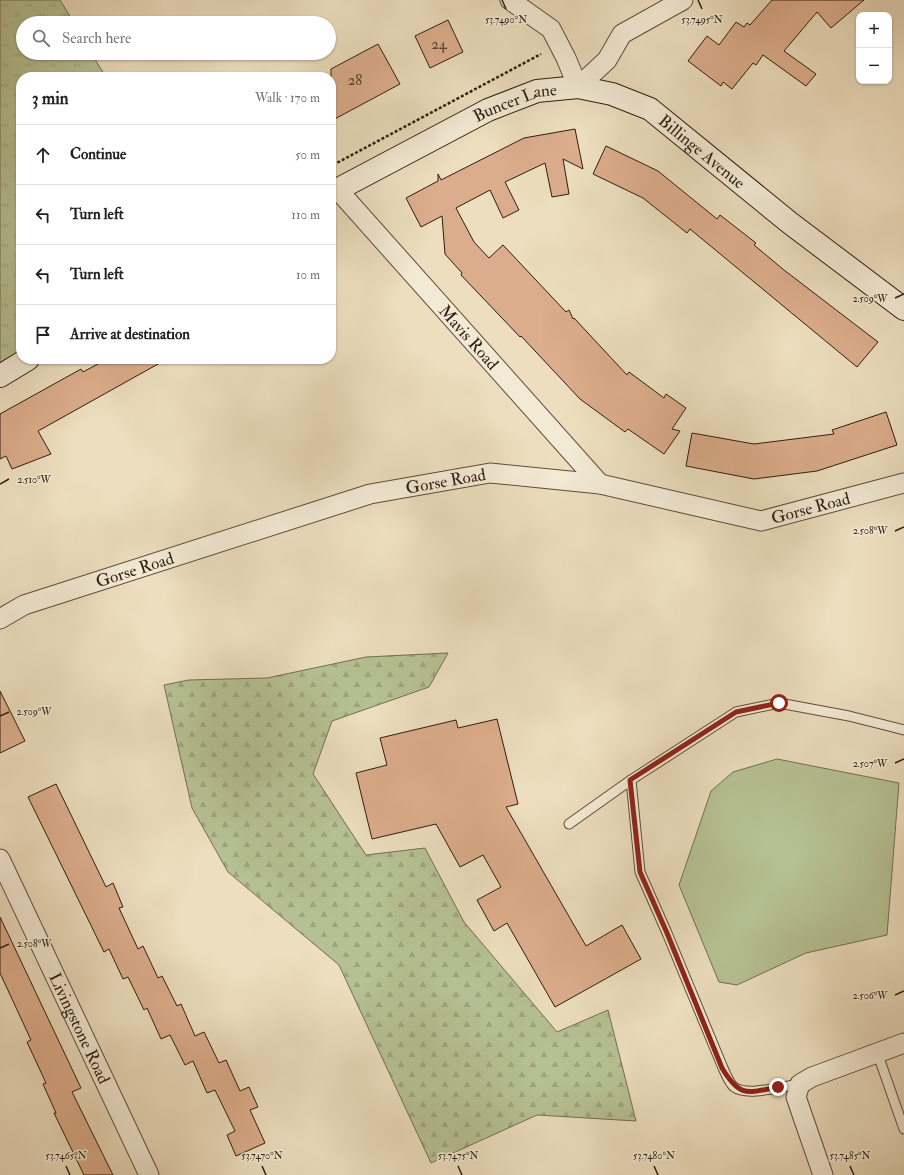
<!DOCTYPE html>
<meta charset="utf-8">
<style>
body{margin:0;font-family:"IM FELL Double Pica",serif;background:#f6f6f6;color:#222}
.controls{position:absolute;right:12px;top:12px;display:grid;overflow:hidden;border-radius:8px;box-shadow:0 1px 3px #0004}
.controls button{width:36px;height:36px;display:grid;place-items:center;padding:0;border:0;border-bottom:1px solid #e0e0e0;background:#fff;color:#222;font:20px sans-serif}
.stop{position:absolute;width:12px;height:12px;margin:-9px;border:3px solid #8f2418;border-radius:50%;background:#fff}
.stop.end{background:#8f2418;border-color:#fff;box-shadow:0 1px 4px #0008}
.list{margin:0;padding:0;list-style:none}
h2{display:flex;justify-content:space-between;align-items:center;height:52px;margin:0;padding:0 16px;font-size:17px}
h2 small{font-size:13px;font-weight:400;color:#767676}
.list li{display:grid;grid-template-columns:26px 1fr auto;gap:12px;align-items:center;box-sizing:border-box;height:60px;padding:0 16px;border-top:1px solid #e0e0e0}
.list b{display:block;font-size:15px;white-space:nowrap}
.list em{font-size:13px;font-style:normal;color:#767676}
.icon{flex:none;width:22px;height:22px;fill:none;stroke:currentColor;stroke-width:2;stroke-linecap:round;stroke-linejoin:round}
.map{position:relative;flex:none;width:904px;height:1175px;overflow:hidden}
.search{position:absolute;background:#fff;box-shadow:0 1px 3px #0004;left:16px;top:16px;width:320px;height:44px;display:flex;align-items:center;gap:10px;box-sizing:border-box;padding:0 14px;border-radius:22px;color:#767676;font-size:15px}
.panel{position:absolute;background:#fff;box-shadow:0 1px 3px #0004;left:16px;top:72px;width:320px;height:292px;border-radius:16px}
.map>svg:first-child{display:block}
.grass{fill:#b6c193;stroke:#726f51}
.forest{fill:url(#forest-firs);stroke:#726f51}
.park{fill:url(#park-tufts);stroke:#726f51}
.building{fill:#dcad8c;stroke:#2e1d0f}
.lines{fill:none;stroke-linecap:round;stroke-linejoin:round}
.service-casing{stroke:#5e4d3b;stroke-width:11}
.minor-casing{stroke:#5e4d3b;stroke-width:21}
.secondary-casing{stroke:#2e1d0f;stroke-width:24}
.path{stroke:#2e1d0f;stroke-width:2.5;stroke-dasharray:3 2;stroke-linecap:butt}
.service{stroke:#f3ead5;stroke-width:9}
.minor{stroke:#f3ead5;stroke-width:19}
.secondary{stroke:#f3ead5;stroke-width:22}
.route{stroke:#8f2418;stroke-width:5}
.ticks{fill:none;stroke:#2e1d0f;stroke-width:1.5}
.labels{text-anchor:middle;stroke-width:3;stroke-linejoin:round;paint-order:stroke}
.number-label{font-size:15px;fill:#5a412e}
.street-label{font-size:17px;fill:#2e1d0f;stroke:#f3ead5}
.ticks-label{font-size:10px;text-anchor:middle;fill:#2e1d0f;stroke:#f3ead5;stroke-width:3;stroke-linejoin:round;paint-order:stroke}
</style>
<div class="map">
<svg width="904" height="1175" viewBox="0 0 904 1175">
<defs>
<pattern id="forest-firs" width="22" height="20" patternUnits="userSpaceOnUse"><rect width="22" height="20" fill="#b6c193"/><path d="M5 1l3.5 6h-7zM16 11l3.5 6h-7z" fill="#9da57e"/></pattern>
<pattern id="park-tufts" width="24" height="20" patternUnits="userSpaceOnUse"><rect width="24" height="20" fill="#b6c193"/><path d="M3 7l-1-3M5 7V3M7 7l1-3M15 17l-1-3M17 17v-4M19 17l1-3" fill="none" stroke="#9da57e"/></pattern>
</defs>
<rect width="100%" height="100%" fill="#ecdebe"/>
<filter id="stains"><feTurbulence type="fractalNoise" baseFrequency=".005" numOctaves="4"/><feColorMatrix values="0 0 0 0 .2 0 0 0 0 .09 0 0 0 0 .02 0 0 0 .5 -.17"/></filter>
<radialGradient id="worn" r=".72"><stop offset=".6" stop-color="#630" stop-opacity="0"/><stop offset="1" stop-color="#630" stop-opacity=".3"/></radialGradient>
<polygon class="grass" points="777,759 899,783 887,935 806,953 737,985 719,982 679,885 711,791 733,772"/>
<polygon class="forest" points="448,653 429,687 332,721 313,774 366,855 425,848 464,922 557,1032 608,1010 636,1121 537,1115 431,1163 339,965 228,872 192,808 164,685 189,680 267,678 366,657"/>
<polygon class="park" points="0,0 60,0 74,23 23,23 23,53 91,53 106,77 21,77 21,359 0,376"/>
<g class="building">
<polygon points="772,0 864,0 831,28 817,12 784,51 816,74 806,86 763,55 756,65 753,63 732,89 723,82 721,86 688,61 707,36 719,45 736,22 744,27 747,23 750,25"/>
<polygon points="448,20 463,52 430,68 415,36"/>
<polygon points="378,44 400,84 331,121 331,69"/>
<polygon points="575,129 583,169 563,159 569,194 552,197 545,163 505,182 519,210 503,218 490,190 456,208 474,242 489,258 503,245 566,312 569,310 573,319 574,318 627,375 629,372 664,398 666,394 686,408 672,429 680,431 664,454 628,429 625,432 580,399 521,336 520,337 461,275 462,273 445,254 442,216 421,227 406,198 438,181 438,174 441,180 524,138"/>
<polygon points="606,146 658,171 717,219 720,215 756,243 754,245 784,270 878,342 857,367 690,229 687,233 643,198 593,174"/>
<polygon points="107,359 167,359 38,431 51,454 12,469 6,456 0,459 0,414 81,369 83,372"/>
<polygon points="886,412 897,445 817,471 754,479 686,466 692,433 754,444 834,434 832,430"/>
<polygon points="0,691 25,741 0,753"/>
<polygon points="497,719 518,804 506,807 586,946 622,925 641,959 555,1007 507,923 494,931 477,900 501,887 483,855 460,867 436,824 372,839 356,773 387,765 380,738 456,720 458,728"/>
<polygon points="56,784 106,887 113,883 123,907 119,908 138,949 143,946 158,978 162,976 177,1006 181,1004 195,1036 204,1032 219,1063 226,1060 240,1091 249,1087 258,1107 250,1110 265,1143 236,1156 227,1135 235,1131 215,1090 207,1093 193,1061 185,1065 170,1035 161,1039 147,1008 144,1010 128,977 123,979 109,949 104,952 28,797"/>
<polygon points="0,917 81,1088 72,1092 113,1175 84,1175 54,1113 56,1113 43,1084 46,1083 27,1042 31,1040 0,973"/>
</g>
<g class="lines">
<defs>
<g id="service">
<path d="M631 780 640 872 667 933 723 1068C726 1074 729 1083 734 1087 747 1097 783 1086 800 1084"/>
<polyline points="569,824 631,780 736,712 779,703 849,716 904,730"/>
<polyline points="877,1052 904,1129"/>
</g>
<g id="minor">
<polyline points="510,0 551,29 566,58 578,87 607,60 622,34 683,0"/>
<path id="s1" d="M338 190 600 484"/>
<path id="s2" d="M0 619 24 605 370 494 490 473 600 484 761 521 904 483"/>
<path id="s3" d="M0 859 149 1175"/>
<polyline points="823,1175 796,1097 800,1084 812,1077 904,1043"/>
</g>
<g id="secondary">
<path id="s4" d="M331 193 488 110 537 91 578 87 612 94 650 109 790 223 904 309"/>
<polyline points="0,376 28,359"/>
</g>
</defs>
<use href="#service" class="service-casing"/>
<use href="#minor" class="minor-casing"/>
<use href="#secondary" class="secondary-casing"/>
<polyline class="path" points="333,165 541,54"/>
<use href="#service" class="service"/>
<use href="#minor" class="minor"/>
<use href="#secondary" class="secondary"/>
</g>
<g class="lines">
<path class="route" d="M778 1087C747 1093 740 1098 722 1068L667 933 640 872 630 780 736 712 779 703"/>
</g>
<path class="ticks" d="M502 0 506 9M698 0 702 9M895 298 904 294M0 484 9 479M895 531 904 527M0 716 9 712M895 763 904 759M0 948 9 944M895 995 904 991M66 1166 70 1175M262 1166 266 1175M458 1166 462 1175M654 1166 658 1175M850 1166 854 1175"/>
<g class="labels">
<g class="number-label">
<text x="439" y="49">24</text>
<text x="355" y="85">28</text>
</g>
<g class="street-label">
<text dy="6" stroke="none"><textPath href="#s4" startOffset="206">Buncer Lane</textPath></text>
<text dy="6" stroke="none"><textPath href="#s4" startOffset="414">Billinge Avenue</textPath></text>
<text dy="6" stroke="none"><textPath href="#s1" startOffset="197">Mavis Road</textPath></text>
<text dy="6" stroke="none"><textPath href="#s2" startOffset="468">Gorse Road</textPath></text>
<text dy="6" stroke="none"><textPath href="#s2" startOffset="840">Gorse Road</textPath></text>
<text dy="6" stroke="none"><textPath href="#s2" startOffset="144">Gorse Road</textPath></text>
<text dy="6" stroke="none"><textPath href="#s3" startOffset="187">Livingstone Road</textPath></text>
</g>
</g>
<g class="ticks-label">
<text x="506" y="23">53.7490°N</text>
<text x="702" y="23">53.7495°N</text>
<text x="870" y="302">2.509°W</text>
<text x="34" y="483">2.510°W</text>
<text x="870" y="534">2.508°W</text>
<text x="34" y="715">2.509°W</text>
<text x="870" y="767">2.507°W</text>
<text x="34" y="947">2.508°W</text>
<text x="870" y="999">2.506°W</text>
<text x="66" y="1159">53.7465°N</text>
<text x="262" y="1159">53.7470°N</text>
<text x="458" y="1159">53.7475°N</text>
<text x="654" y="1159">53.7480°N</text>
<text x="850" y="1159">53.7485°N</text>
</g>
<rect width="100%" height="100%" filter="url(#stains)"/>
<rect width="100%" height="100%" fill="url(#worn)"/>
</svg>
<div class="controls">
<button>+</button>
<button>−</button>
</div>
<div class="stop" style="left:779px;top:703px"></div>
<div class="stop end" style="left:778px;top:1087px"></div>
<div class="search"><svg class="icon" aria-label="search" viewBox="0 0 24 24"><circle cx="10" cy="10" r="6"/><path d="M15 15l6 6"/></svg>Search here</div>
<section class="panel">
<h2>3 min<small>Walk · 170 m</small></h2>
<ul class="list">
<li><svg class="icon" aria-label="ahead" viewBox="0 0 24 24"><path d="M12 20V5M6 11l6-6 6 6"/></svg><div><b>Continue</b></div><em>50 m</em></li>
<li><svg class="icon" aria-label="left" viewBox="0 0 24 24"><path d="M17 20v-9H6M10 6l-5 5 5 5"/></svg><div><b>Turn left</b></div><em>110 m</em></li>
<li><svg class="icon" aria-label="left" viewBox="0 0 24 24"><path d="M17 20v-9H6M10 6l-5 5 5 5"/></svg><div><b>Turn left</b></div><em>10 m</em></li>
<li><svg class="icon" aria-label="arrive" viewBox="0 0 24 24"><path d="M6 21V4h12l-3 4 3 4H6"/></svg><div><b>Arrive at destination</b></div></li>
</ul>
</section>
</div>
